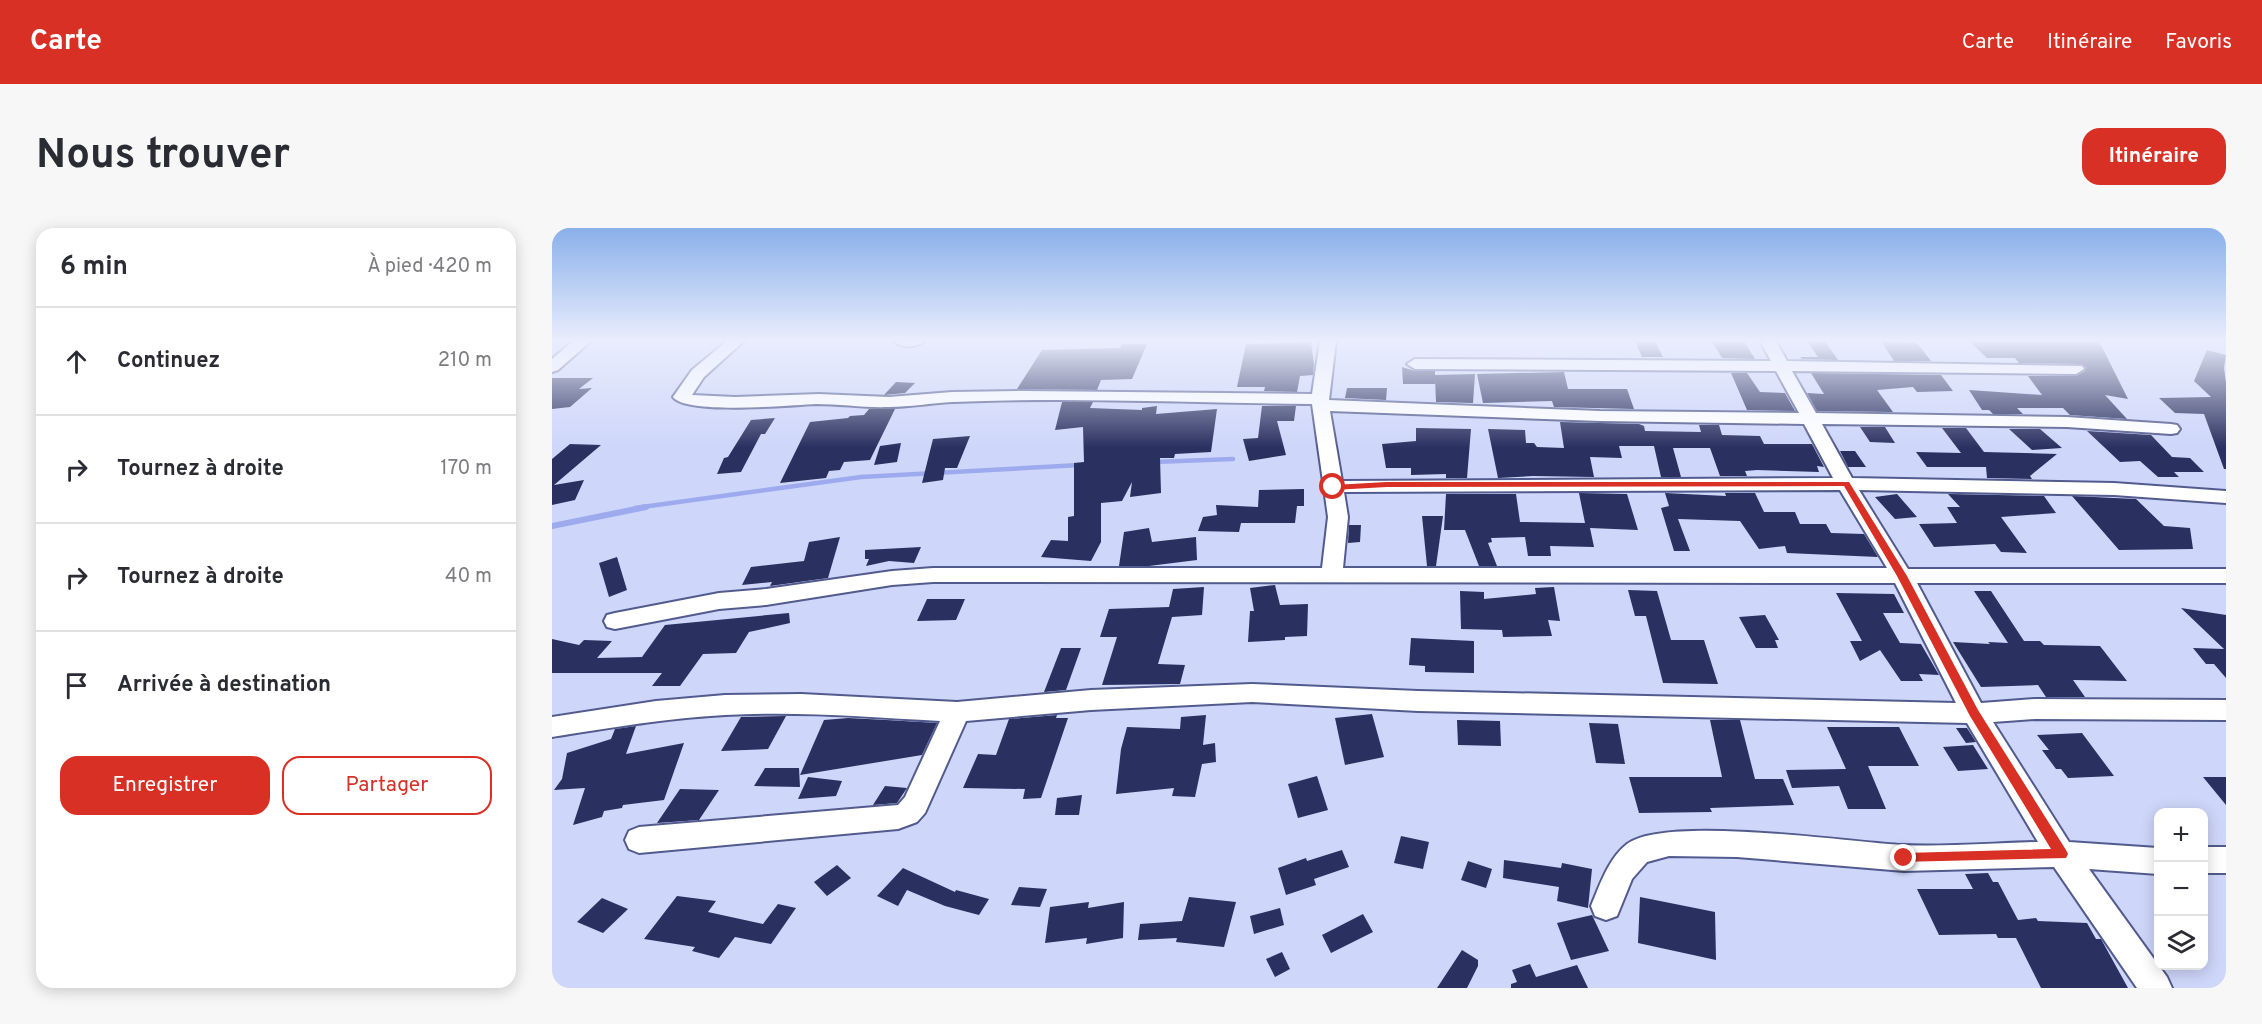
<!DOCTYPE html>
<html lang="fr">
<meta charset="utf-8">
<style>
body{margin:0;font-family:Overpass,sans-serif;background:#f7f7f7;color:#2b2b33}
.controls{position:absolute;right:18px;bottom:18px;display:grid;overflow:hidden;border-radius:12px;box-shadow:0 3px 15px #0003}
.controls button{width:54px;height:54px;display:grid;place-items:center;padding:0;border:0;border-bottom:2px solid #e1e1e2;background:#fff;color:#2b2b33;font:30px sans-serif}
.stop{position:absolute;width:18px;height:18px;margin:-14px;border:4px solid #d93025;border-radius:50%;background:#fff}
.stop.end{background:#d93025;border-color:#fff;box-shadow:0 2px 6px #0008}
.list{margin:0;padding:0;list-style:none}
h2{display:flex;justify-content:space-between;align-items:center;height:78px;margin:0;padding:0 24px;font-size:26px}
h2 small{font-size:20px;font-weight:400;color:#7c7c81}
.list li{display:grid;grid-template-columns:39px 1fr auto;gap:18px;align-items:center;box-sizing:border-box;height:108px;padding:0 24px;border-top:2px solid #e1e1e2}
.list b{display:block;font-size:22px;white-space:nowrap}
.list em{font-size:20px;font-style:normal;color:#7c7c81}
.actions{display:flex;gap:12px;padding:18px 24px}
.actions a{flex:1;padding:14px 0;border:2px solid #d93025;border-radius:18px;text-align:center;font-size:21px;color:#d93025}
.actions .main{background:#d93025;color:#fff}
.icon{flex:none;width:33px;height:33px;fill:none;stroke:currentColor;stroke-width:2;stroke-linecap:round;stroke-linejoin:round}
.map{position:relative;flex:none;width:1674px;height:760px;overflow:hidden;border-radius:18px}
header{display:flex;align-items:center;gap:36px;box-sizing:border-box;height:84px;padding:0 30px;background:#d93025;color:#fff}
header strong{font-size:28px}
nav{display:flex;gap:33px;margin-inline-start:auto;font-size:21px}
.intro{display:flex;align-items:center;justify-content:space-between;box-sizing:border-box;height:144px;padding:0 36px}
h1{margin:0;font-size:42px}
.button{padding:15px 27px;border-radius:18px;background:#d93025;color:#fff;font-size:21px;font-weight:700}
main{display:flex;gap:36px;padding:0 36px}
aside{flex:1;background:#fff;border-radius:18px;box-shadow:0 3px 15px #0003}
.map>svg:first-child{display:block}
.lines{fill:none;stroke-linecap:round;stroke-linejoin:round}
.stream-far1{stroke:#9daaee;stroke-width:4.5}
.stream{stroke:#9daaee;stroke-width:6}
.building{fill:#2a305f}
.minor-casing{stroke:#525b8e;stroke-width:4}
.minor{fill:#fff;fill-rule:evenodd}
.route{fill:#d93025}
</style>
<header>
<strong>Carte</strong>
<nav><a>Carte</a><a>Itinéraire</a><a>Favoris</a></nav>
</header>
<div class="intro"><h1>Nous trouver</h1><a class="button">Itinéraire</a></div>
<main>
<aside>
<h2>6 min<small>À pied · 420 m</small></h2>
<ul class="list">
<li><svg class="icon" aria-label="ahead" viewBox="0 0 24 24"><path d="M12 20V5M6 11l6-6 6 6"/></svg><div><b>Continuez</b></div><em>210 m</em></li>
<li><svg class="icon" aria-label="right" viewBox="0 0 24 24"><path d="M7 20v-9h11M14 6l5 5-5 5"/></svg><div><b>Tournez à droite</b></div><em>170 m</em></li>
<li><svg class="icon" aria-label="right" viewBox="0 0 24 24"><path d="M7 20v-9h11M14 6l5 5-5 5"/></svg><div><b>Tournez à droite</b></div><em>40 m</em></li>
<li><svg class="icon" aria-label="arrive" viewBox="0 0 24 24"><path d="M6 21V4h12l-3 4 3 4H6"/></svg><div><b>Arrivée à destination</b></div></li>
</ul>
<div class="actions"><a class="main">Enregistrer</a><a>Partager</a></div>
</aside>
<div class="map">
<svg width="1674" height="760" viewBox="0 0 1674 760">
<rect width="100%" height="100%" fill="#ced6fa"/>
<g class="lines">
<g class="stream-far1">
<polyline points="601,234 681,231"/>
<polyline points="83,280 309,249 528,237"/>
</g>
<polyline class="stream" points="0,298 94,279"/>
</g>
<g class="building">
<polygon points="1083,113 1103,113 1111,129 1090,129"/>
<polygon points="1160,113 1192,113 1203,131 1170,130"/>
<polygon points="1255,113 1273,113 1286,132 1250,131 1248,129 1266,129"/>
<polygon points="1329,113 1365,115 1379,133 1342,133"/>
<polygon points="1417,113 1547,113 1576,171 1553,167 1575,191 1518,187 1511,180 1465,180 1471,186 1441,186 1437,182 1430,182 1417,162 1490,167 1476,148 1524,148 1533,143 1534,140 1530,136 1467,135 1463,130 1435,130"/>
<polygon points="759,114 762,136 761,147 748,148 745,164 712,163 713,159 685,159 694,116"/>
<polygon points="570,116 595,116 580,151 549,152 545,162 465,161 490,122 568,120"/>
<polygon points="1655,122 1674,127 1672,140 1674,155 1674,241 1672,241 1652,186 1623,185 1607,170 1659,169 1642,153"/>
<polygon points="850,139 863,143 883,143 883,147 923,146 921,175 884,174 883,151 883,156 851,156"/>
<polygon points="1012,144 1016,161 1075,161 1082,181 1002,179 1000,173 931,175 925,146"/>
<polygon points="1179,145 1195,145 1208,164 1233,165 1243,183 1195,182"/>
<polygon points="1259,145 1389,147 1401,163 1365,164 1361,159 1325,162 1341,184 1265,183 1255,165 1272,166"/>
<polygon points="0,150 41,150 27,161 40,160 18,179 0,181"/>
<polygon points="344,154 363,155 353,165 332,167"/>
<polygon points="795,160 835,160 834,172 793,170"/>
<polygon points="510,174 541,174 538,180 590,182 590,180 605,178 604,186 665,181 659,224 623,226 622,230 608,230 609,265 578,269 580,254 570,273 549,275 549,314 539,333 489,329 499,312 516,313 516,289 522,288 522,235 532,234 531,199 503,202"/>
<polygon points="710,178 744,178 742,193 725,193 734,227 697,233 691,211 706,210"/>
<polygon points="317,181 343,181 318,232 292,234 288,242 277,243 274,250 228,255 258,194 296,190 298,188 312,187"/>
<polygon points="223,190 213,206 209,206 189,244 165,246 172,230 176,229 199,192"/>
<polygon points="1008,194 1087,196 1092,198 1093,203 1149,204 1147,197 1167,197 1170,207 1208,208 1212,216 1260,216 1272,239 1265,238 1267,244 1205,242 1193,243 1195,248 1168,248 1158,220 1121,220 1129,249 1109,249 1102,218 1067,218 1070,230 1038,229 1042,249 981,248 946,250 936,201 973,202 974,215 982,215 985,219 1012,220"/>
<polygon points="1308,199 1333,199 1343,215 1318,214"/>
<polygon points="864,200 919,201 915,250 894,250 894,246 859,247 859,240 834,240 830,216 864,213"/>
<polygon points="1390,200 1414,200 1432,224 1505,226 1478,248 1480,251 1435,250 1434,239 1375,239 1364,224 1409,225"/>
<polygon points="1457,201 1488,201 1510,220 1480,222"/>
<polygon points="1535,203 1599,207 1620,229 1638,230 1652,244 1622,244 1627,249 1606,249 1588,233 1568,234"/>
<polygon points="418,208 405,240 393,240 391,252 370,255 381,211"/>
<polygon points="349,215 345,234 322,237 328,218"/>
<polygon points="18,216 49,217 2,257 32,252 23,272 0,277 0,231"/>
<polygon points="1288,223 1303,223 1314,239 1296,239"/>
<polygon points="752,261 752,278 745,278 743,295 689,295 687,304 646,303 651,289 665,287 664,277 706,279 707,262"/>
<polygon points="1027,265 1075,266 1086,302 1038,300 1042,319 998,318 999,328 976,328 973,309 939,310 940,314 936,315 945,338 927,338 913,302 892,302 894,266 964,266 968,294 1033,295"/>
<polygon points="1113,265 1174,268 1173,265 1203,265 1212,284 1243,284 1248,296 1274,296 1279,305 1312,306 1326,329 1235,325 1233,318 1207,321 1188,293 1126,291 1138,323 1122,323 1109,280 1117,278"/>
<polygon points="1345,266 1365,289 1343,291 1323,269"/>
<polygon points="1396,266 1492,268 1504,285 1449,289 1475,325 1449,324 1443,316 1382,319 1367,296 1405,295 1395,279 1408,279"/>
<polygon points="1520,268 1584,271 1612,298 1638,300 1641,321 1567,322"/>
<polygon points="870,288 891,288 884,338 875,338"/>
<polygon points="797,297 809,297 808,314 796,315"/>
<polygon points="597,300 600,314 644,309 645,332 597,338 567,338 572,304"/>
<polygon points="288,309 276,350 218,358 220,354 190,357 199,339 252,333 257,314"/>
<polygon points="369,319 362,335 337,333 314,338 317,331 313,331 313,322"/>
<polygon points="65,329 75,362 57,369 47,335"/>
<polygon points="723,357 728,377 756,376 755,408 733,409 733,412 696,414 698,383 702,383 698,360"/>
<polygon points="652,359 650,387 620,389 606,436 633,437 628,456 550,457 565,409 548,409 557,381 617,379 621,361"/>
<polygon points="1002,359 1008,393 996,392 1000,408 951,409 950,402 909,401 908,363 932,364 932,371 984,366 983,360"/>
<polygon points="1076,362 1105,363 1119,412 1152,412 1166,456 1111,455 1094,388 1083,388"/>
<polygon points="1422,363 1439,363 1472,413 1488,413 1492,417 1548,418 1575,453 1521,452 1533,469 1494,469 1486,457 1429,459 1401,414 1438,416 1436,414 1456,415"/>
<polygon points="1284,365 1342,366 1352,385 1331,385 1348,415 1369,416 1387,447 1367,446 1371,453 1349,453 1328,422 1308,433 1298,413 1310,413"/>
<polygon points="375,371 413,371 404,392 365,393"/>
<polygon points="1629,380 1674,387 1674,450 1662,436 1654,436 1641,420 1672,421"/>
<polygon points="237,385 238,395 197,404 184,425 151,426 128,458 100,458 110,445 0,445 0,411 27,417 32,412 60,413 45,430 90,429 113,397"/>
<polygon points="1213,387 1227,412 1223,412 1226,420 1204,420 1187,389"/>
<polygon points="859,410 922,413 922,445 873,444 873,438 857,437"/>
<polygon points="509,420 529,420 514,462 492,464"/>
<polygon points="820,486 832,529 793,537 783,490"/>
<polygon points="505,487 504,490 516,490 489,570 471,571 473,561 411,560 426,526 444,527 457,491"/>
<polygon points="654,487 651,517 663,515 664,534 650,536 643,569 620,568 622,560 564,566 569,521 575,499 628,501 629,489"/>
<polygon points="234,488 216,521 169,523 189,489"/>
<polygon points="296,490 334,492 385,495 370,527 248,547 272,492"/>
<polygon points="905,492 948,493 949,518 906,517"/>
<polygon points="1158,492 1188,492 1203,551 1231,551 1242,577 1158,580 1160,584 1087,585 1077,549 1170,549"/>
<polygon points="1037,495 1066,496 1073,536 1044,535"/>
<polygon points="84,498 74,526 132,515 112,572 71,577 70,580 52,583 50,589 21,597 33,560 2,562 10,551 15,525 59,511 63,501"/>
<polygon points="1275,499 1347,499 1367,538 1316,538 1334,581 1296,581 1287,558 1240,560 1234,542 1294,541"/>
<polygon points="1404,500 1415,500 1424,514 1414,515"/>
<polygon points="1530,505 1562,548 1516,550 1509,541 1504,541 1490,522 1497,522 1485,507"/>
<polygon points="1421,517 1436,541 1406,543 1391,519"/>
<polygon points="213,540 247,540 248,559 202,558"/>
<polygon points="765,548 776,582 746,590 736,556"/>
<polygon points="256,549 290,553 284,568 246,571"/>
<polygon points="1651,549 1674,549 1674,577"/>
<polygon points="333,558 355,560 345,575 321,577"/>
<polygon points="128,561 167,562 147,592 105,595"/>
<polygon points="530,567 527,587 503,587 505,570"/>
<polygon points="849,608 877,614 871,641 842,635"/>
<polygon points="790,622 797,639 762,651 764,657 734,667 726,640 754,630 755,633"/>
<polygon points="952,632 1009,640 1010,635 1040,641 1036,680 1005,673 1007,659 951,650"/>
<polygon points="916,633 940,641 934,660 909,652"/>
<polygon points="285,637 299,650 275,668 262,654"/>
<polygon points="351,640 403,664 404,662 437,671 427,687 393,678 355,662 346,678 325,668"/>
<polygon points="1436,645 1441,654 1446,654 1466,692 1484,690 1486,693 1535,695 1544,711 1549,711 1576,760 1489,760 1464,710 1446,710 1444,706 1387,707 1365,661 1421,661 1413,646"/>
<polygon points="467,659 495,661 488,679 459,677"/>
<polygon points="125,668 164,673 156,684 211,696 226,676 244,680 219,716 183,709 167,730 140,723 143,719 92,711"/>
<polygon points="637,669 684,674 672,719 624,714 625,710 586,712 588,696 630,693"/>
<polygon points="1088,669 1163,684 1164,732 1086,715"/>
<polygon points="50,670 76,681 51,705 25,694"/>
<polygon points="537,674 536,680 572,674 571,710 534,716 535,710 493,715 498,679"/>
<polygon points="728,680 732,697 702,706 698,688"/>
<polygon points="811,686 821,704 779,725 770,707"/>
<polygon points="1040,687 1057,723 1019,732 1005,695"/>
<polygon points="910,722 926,732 926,738 915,760 885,760"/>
<polygon points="730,724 738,741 723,749 714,731"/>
<polygon points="978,736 984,749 1025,737 1036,760 959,760 959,756 965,754 960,742"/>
</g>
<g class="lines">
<defs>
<g id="minor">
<polygon points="21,113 39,113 6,142 0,144 0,131"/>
<path d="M175 113H192L152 149 140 167 183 169 267 166 337 169 400 164 473 163 760 166 768 113H784L777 172 1048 183 1247 185 1224 143 863 141 855 136 863 131 1219 133 1208 113H1224L1235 133 1530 138 1532 141 1524 146 1240 143 1264 185 1515 189 1619 196 1625 197 1628 201 1625 205 1619 206 1515 199 1270 196 1300 250 1562 255 1674 263V275L1562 267 1307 262 1356 341H1674V355H1365L1429 475 1483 471 1674 472V492L1483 491 1441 494 1517 614 1606 620V646L1537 641 1615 749 1620 760H1585L1502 639 1352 643 1185 629 1117 628 1095 634 1080 651 1065 688 1054 692 1043 688 1039 678C1048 657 1056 631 1075 616 1113 587 1296 614 1350 617 1395 619 1441 615 1486 614L1415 495 866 483 700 474 539 482 414 493 373 585 365 594 346 601 87 625 77 621 73 612 77 603 87 599 346 577 353 569 388 493C317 489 245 483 173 487 115 490 57 500 0 509V489L104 473 173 467 249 466 405 474 539 462 700 456 866 463 1404 475 1343 355 381 354 340 357 214 377 167 381 63 401 55 399 52 393 55 387 63 385 167 365 214 361 340 343 381 340H770L776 289 760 176C641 175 520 169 401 174 379 175 358 179 337 179 313 180 289 176 264 176 240 177 134 187 121 169L140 142ZM778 183 1048 193 1252 196 1281 250 790 253ZM1288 262 1335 340H791L796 289 792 264Z"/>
<path d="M342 113H372C365 120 349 120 342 113Z"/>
<rect x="1652" y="619" width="22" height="26"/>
</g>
</defs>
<use href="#minor" class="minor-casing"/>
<use href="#minor" class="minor"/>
</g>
<linearGradient id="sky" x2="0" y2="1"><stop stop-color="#8ab0ea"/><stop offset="0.51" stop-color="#e9edfd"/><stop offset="1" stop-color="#e9edfd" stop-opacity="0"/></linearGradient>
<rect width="1674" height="220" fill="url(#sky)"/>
<polygon class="route" points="835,254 1297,254 1355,348 1426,482 1514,622 1516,626 1514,630 1347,634 1345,630 1352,625 1499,621 1418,488 1345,348 1292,258 835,259 781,262 777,259 781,257"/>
</svg>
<div class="controls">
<button>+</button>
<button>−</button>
<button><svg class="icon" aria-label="layers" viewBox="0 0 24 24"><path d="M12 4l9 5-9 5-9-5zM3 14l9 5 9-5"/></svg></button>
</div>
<div class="stop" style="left:781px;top:259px"></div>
<div class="stop end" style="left:1352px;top:630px"></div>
</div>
</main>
